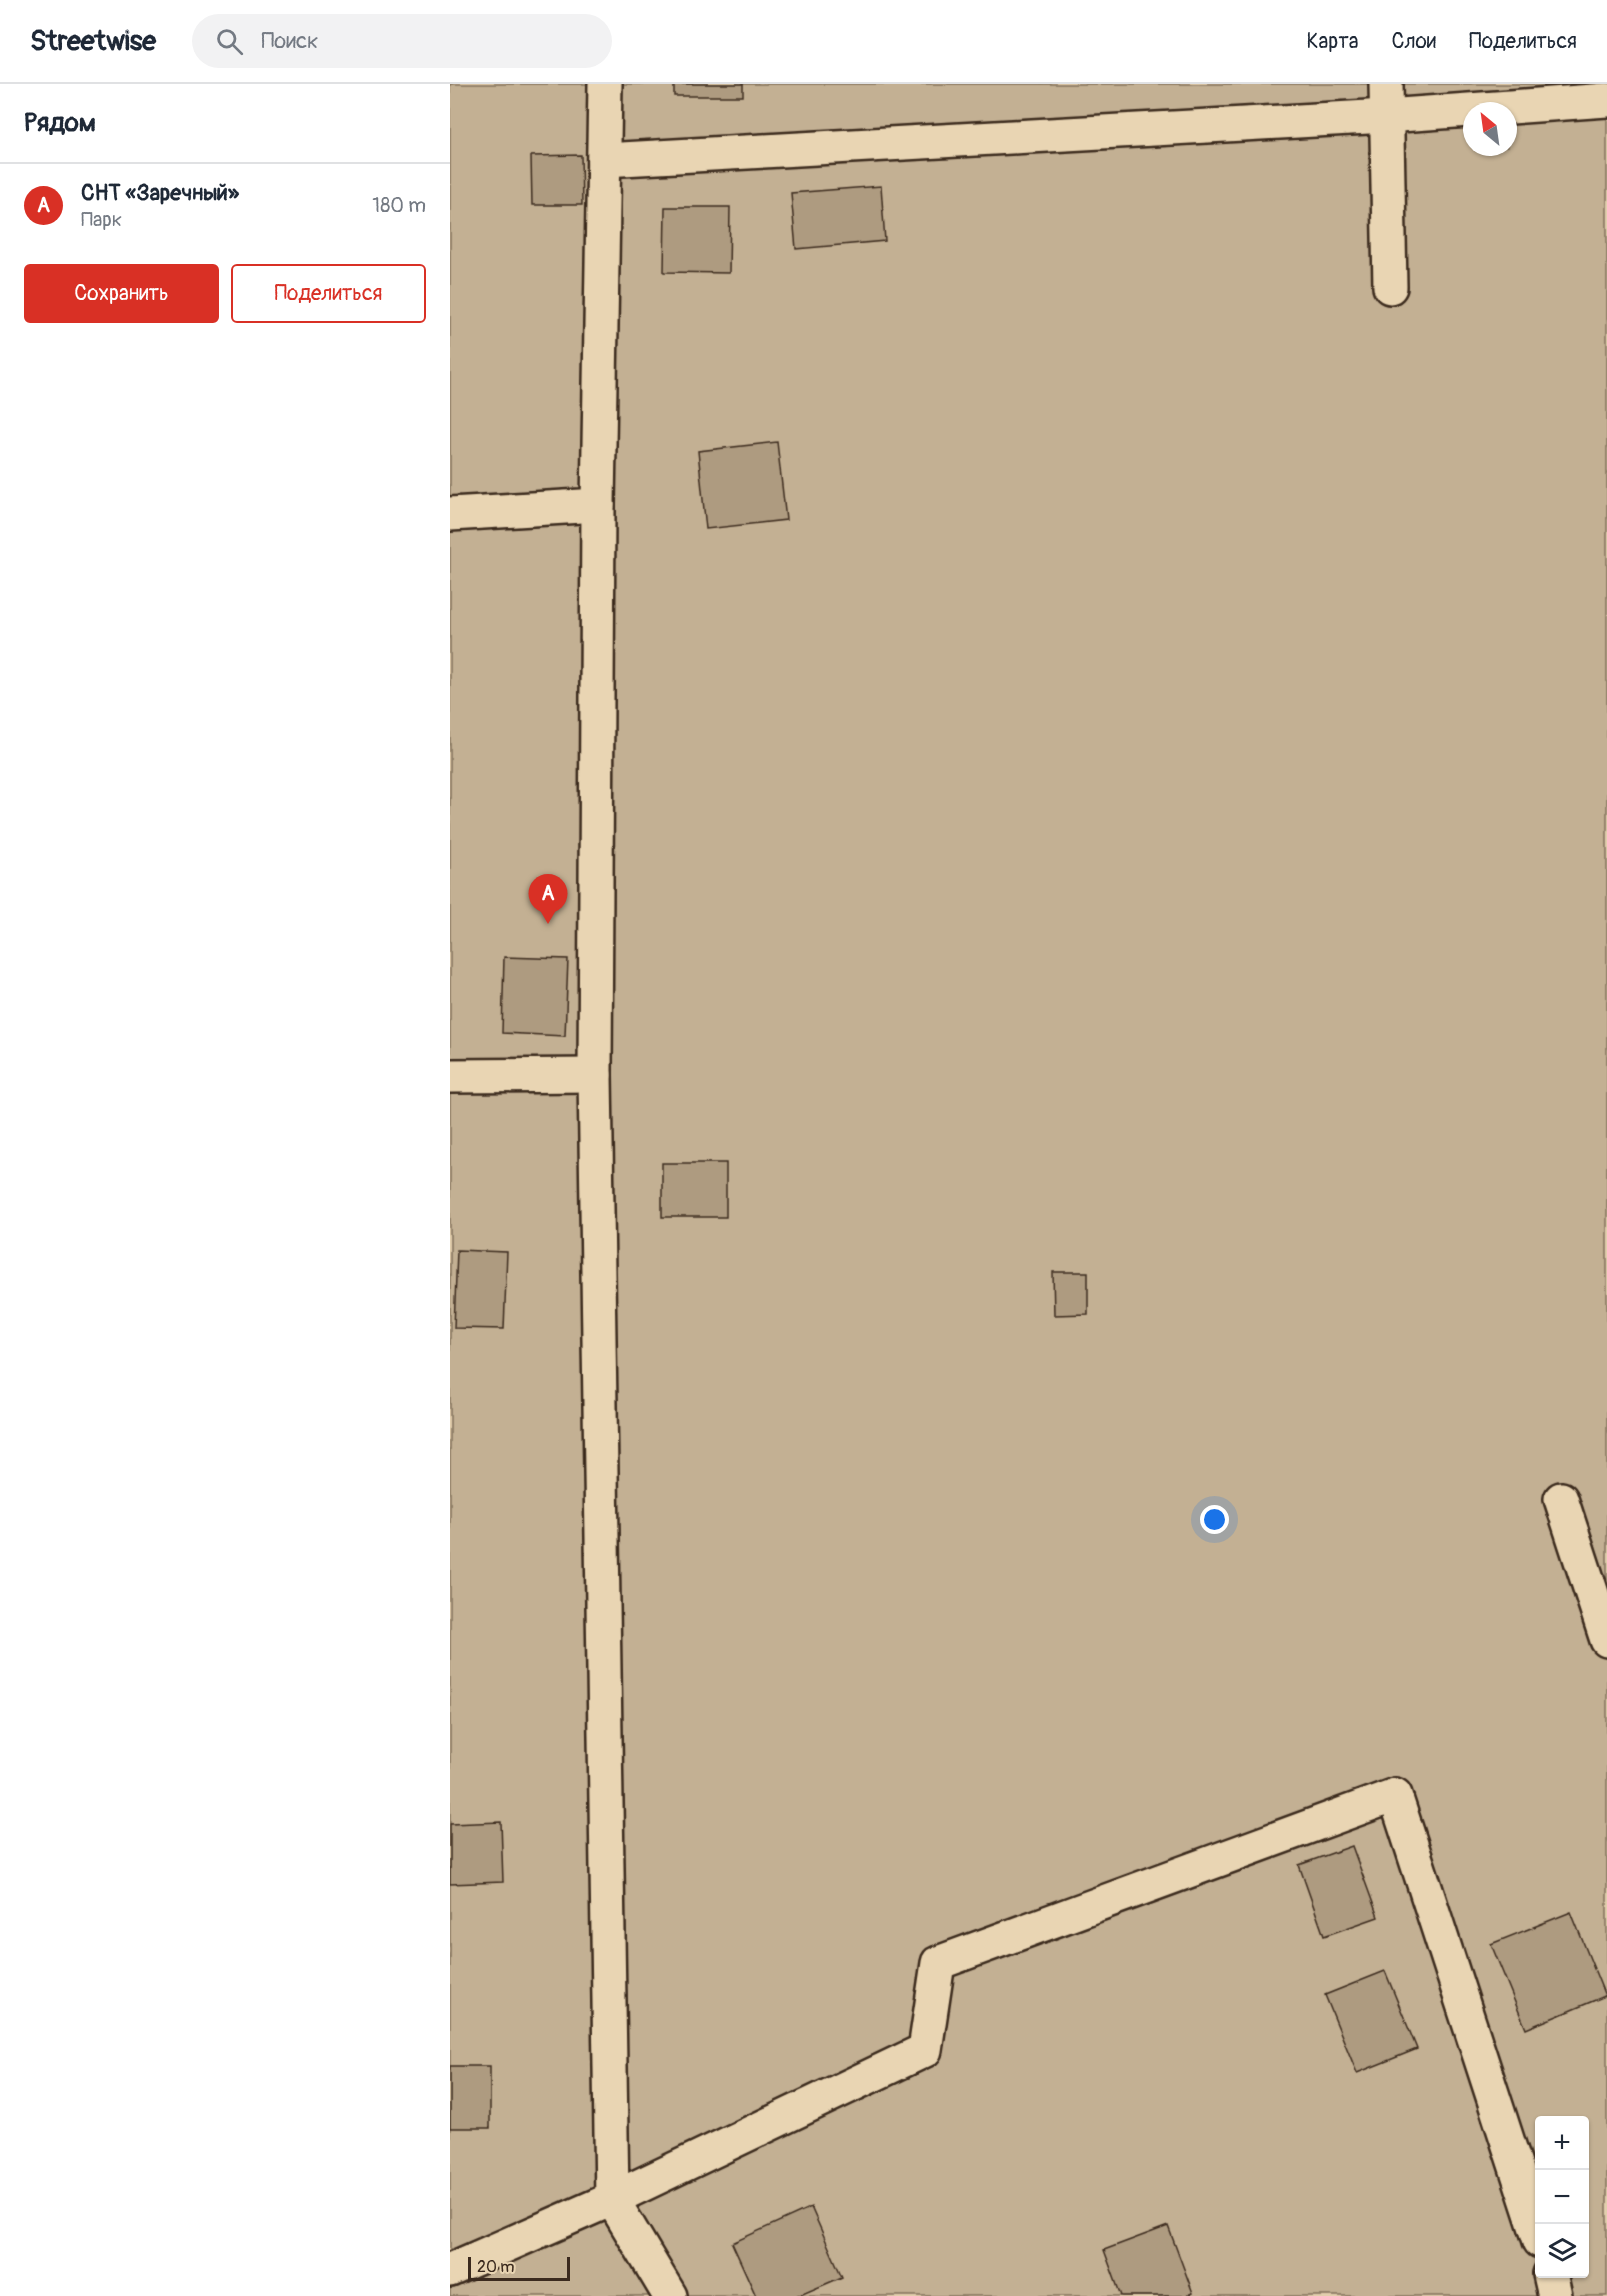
<!DOCTYPE html>
<html lang="ru">
<meta charset="utf-8">
<style>
body{margin:0;font-family:Pangolin,sans-serif;background:#f2f2f3;color:#1f2937}
.controls{position:absolute;right:18px;bottom:18px;display:grid;overflow:hidden;border-radius:6px;box-shadow:0 2px 4px #0004}
.controls button{width:54px;height:54px;display:grid;place-items:center;padding:0;border:0;border-bottom:2px solid #e0e1e3;background:#fff;color:#1f2937;font:30px sans-serif}
.compass{position:absolute;left:1013px;top:18px;width:54px;height:54px;border-radius:50%;background:#fff;box-shadow:0 2px 4px #0004;rotate:331deg}
.scale{position:absolute;left:18px;bottom:15px;width:102px;box-sizing:border-box;padding-left:6px;border:3px solid #3b2a1e;border-top:0;font-size:16px;line-height:21px;white-space:nowrap;color:#3b2a1e;-webkit-text-stroke:4px #e9d5b3;paint-order:stroke}
.you{position:absolute;left:765px;top:1436px;width:21px;height:21px;margin:-15px;border:4px solid #fff;border-radius:50%;background:#1a73e8;box-shadow:0 0 0 9px #1a73e833}
.badge{display:grid;place-items:center;width:39px;height:39px;border-radius:50%;background:#d93025;color:#fff;font-size:20px;font-weight:700}
.pin{position:absolute;translate:-50% -50px;filter:drop-shadow(0 2px 3px #0008)}
.pin::after{content:'';position:absolute;top:32px;width:21px;height:18px;background:inherit;clip-path:polygon(0 0,100% 0,50% 100%)}
.list{margin:0;padding:0;list-style:none}
h2{display:flex;justify-content:space-between;align-items:center;height:78px;margin:0;padding:0 24px;font-size:26px}
h2 small{font-size:20px;font-weight:400;color:#747a83}
.list li{display:grid;grid-template-columns:39px 1fr auto;gap:18px;align-items:center;box-sizing:border-box;height:84px;padding:0 24px;border-top:2px solid #e0e1e3}
.list b{display:block;font-size:22px;white-space:nowrap}
.list p{margin:0;font-size:20px;white-space:nowrap;color:#747a83}
.list em{font-size:20px;font-style:normal;color:#747a83}
.actions{display:flex;gap:12px;padding:18px 24px}
.actions a{flex:1;padding:14px 0;border:2px solid #d93025;border-radius:6px;text-align:center;font-size:21px;color:#d93025}
.actions .main{background:#d93025;color:#fff}
.icon{flex:none;width:33px;height:33px;fill:none;stroke:currentColor;stroke-width:2;stroke-linecap:round;stroke-linejoin:round}
.map{position:relative;flex:none;width:1157px;height:2212px;overflow:hidden}
header{display:flex;align-items:center;gap:36px;box-sizing:border-box;height:84px;padding:0 30px;background:#fff;border-bottom:2px solid #e0e1e3}
header strong{font-size:28px}
nav{display:flex;gap:33px;margin-inline-start:auto;font-size:21px}
.search{width:420px;height:54px;background:#f2f2f3;display:flex;align-items:center;gap:15px;box-sizing:border-box;padding:0 21px;border-radius:33px;color:#747a83;font-size:22px}
main{display:flex}
aside{flex:1;background:#fff}
.map>svg:first-child{display:block}
.green{fill:#c3b093;stroke:#7f6d58;stroke-width:1.5;fill-rule:evenodd}
.building{fill:#ae9b80;stroke:#3b2a1e;stroke-width:1.5}
.lines{fill:none;stroke-linecap:round;stroke-linejoin:round}
.minor-casing{stroke:#3b2a1e;stroke-width:38}
.minor{stroke:#e9d5b3;stroke-width:33}
</style>
<header>
<strong>Streetwise</strong>
<div class="search"><svg class="icon" aria-label="search" viewBox="0 0 24 24"><circle cx="10" cy="10" r="6"/><path d="M15 15l6 6"/></svg>Поиск</div>
<nav><a>Карта</a><a>Слои</a><a>Поделиться</a></nav>
</header>
<main>
<aside>
<h2>Рядом<small></small></h2>
<ul class="list">
<li><span class="badge">A</span><div><b>СНТ «Заречный»</b><p>Парк</p></div><em>180 m</em></li>
</ul>
<div class="actions"><a class="main">Сохранить</a><a>Поделиться</a></div>
</aside>
<div class="map">
<svg width="1157" height="2212" viewBox="0 0 1157 2212">
<rect width="100%" height="100%" fill="#e2cead"/>
<filter id="ink" filterUnits="userSpaceOnUse"><feTurbulence type="fractalNoise" baseFrequency=".0167" numOctaves="2"/><feDisplacementMap in="SourceGraphic" scale="12" xChannelSelector="R" yChannelSelector="G"/><feConvolveMatrix kernelMatrix="1 2 1 2 8 2 1 2 1" color-interpolation-filters="sRGB"/></filter>
<g filter="url(#ink)">
<path class="green" d="M0 0H1157V2212H0ZM1022 27H1058V63H1022ZM1090 2036H1134V2190H1090Z"/>
<g class="building">
<rect x="224" y="0" width="69" height="12"/>
<polygon points="131,71 132,121 82,121 81,72"/>
<polygon points="431,102 435,157 346,165 341,109"/>
<polygon points="215,123 280,123 279,189 214,188"/>
<polygon points="327,358 336,436 256,445 248,367"/>
<polygon points="54,873 118,875 115,952 52,949"/>
<rect x="212" y="1079" width="64" height="54"/>
<polygon points="7,1166 57,1168 54,1245 4,1244"/>
<polygon points="603,1188 638,1188 638,1230 604,1231"/>
<polygon points="51,1738 53,1798 0,1800 0,1740"/>
<polygon points="902,1762 928,1833 874,1852 849,1781"/>
<polygon points="1121,1828 1155,1912 1076,1945 1041,1860"/>
<polygon points="935,1887 967,1965 907,1989 875,1911"/>
<rect x="0" y="1982" width="40" height="62"/>
<polygon points="361,2123 392,2193 348,2212 306,2212 282,2159"/>
<polygon points="718,2142 743,2209 736,2212 671,2212 654,2166"/>
</g>
<g class="lines">
<defs>
<g id="minor">
<polyline points="936,0 940,203"/>
<polyline points="154,76 936,32 1157,16"/>
<polyline points="148,421 145,991 162,2115 220,2212"/>
<polyline points="0,430 148,421 155,0"/>
<polyline points="0,992 145,991"/>
<polyline points="1111,1415 1157,1556"/>
<polyline points="0,2186 162,2115 475,1966 488,1879 945,1711 1090,2157"/>
<polyline points="1100,2190 1105,2212"/>
</g>
</defs>
<use href="#minor" class="minor-casing"/>
<use href="#minor" class="minor"/>
</g>
</g>
</svg>
<div class="controls">
<button>+</button>
<button>−</button>
<button><svg class="icon" aria-label="layers" viewBox="0 0 24 24"><path d="M12 4l9 5-9 5-9-5zM3 14l9 5 9-5"/></svg></button>
</div>
<svg class="compass" viewBox="-18 -18 36 36"><path d="M0-13l5 13h-10z" fill="#e53935"/><path d="M0 13l5-13h-10z" fill="#747a83"/></svg>
<div class="scale">20 m</div>
<div class="you"></div>
<div class="pin badge" style="left:98px;top:840px">A</div>
</div>
</main>
